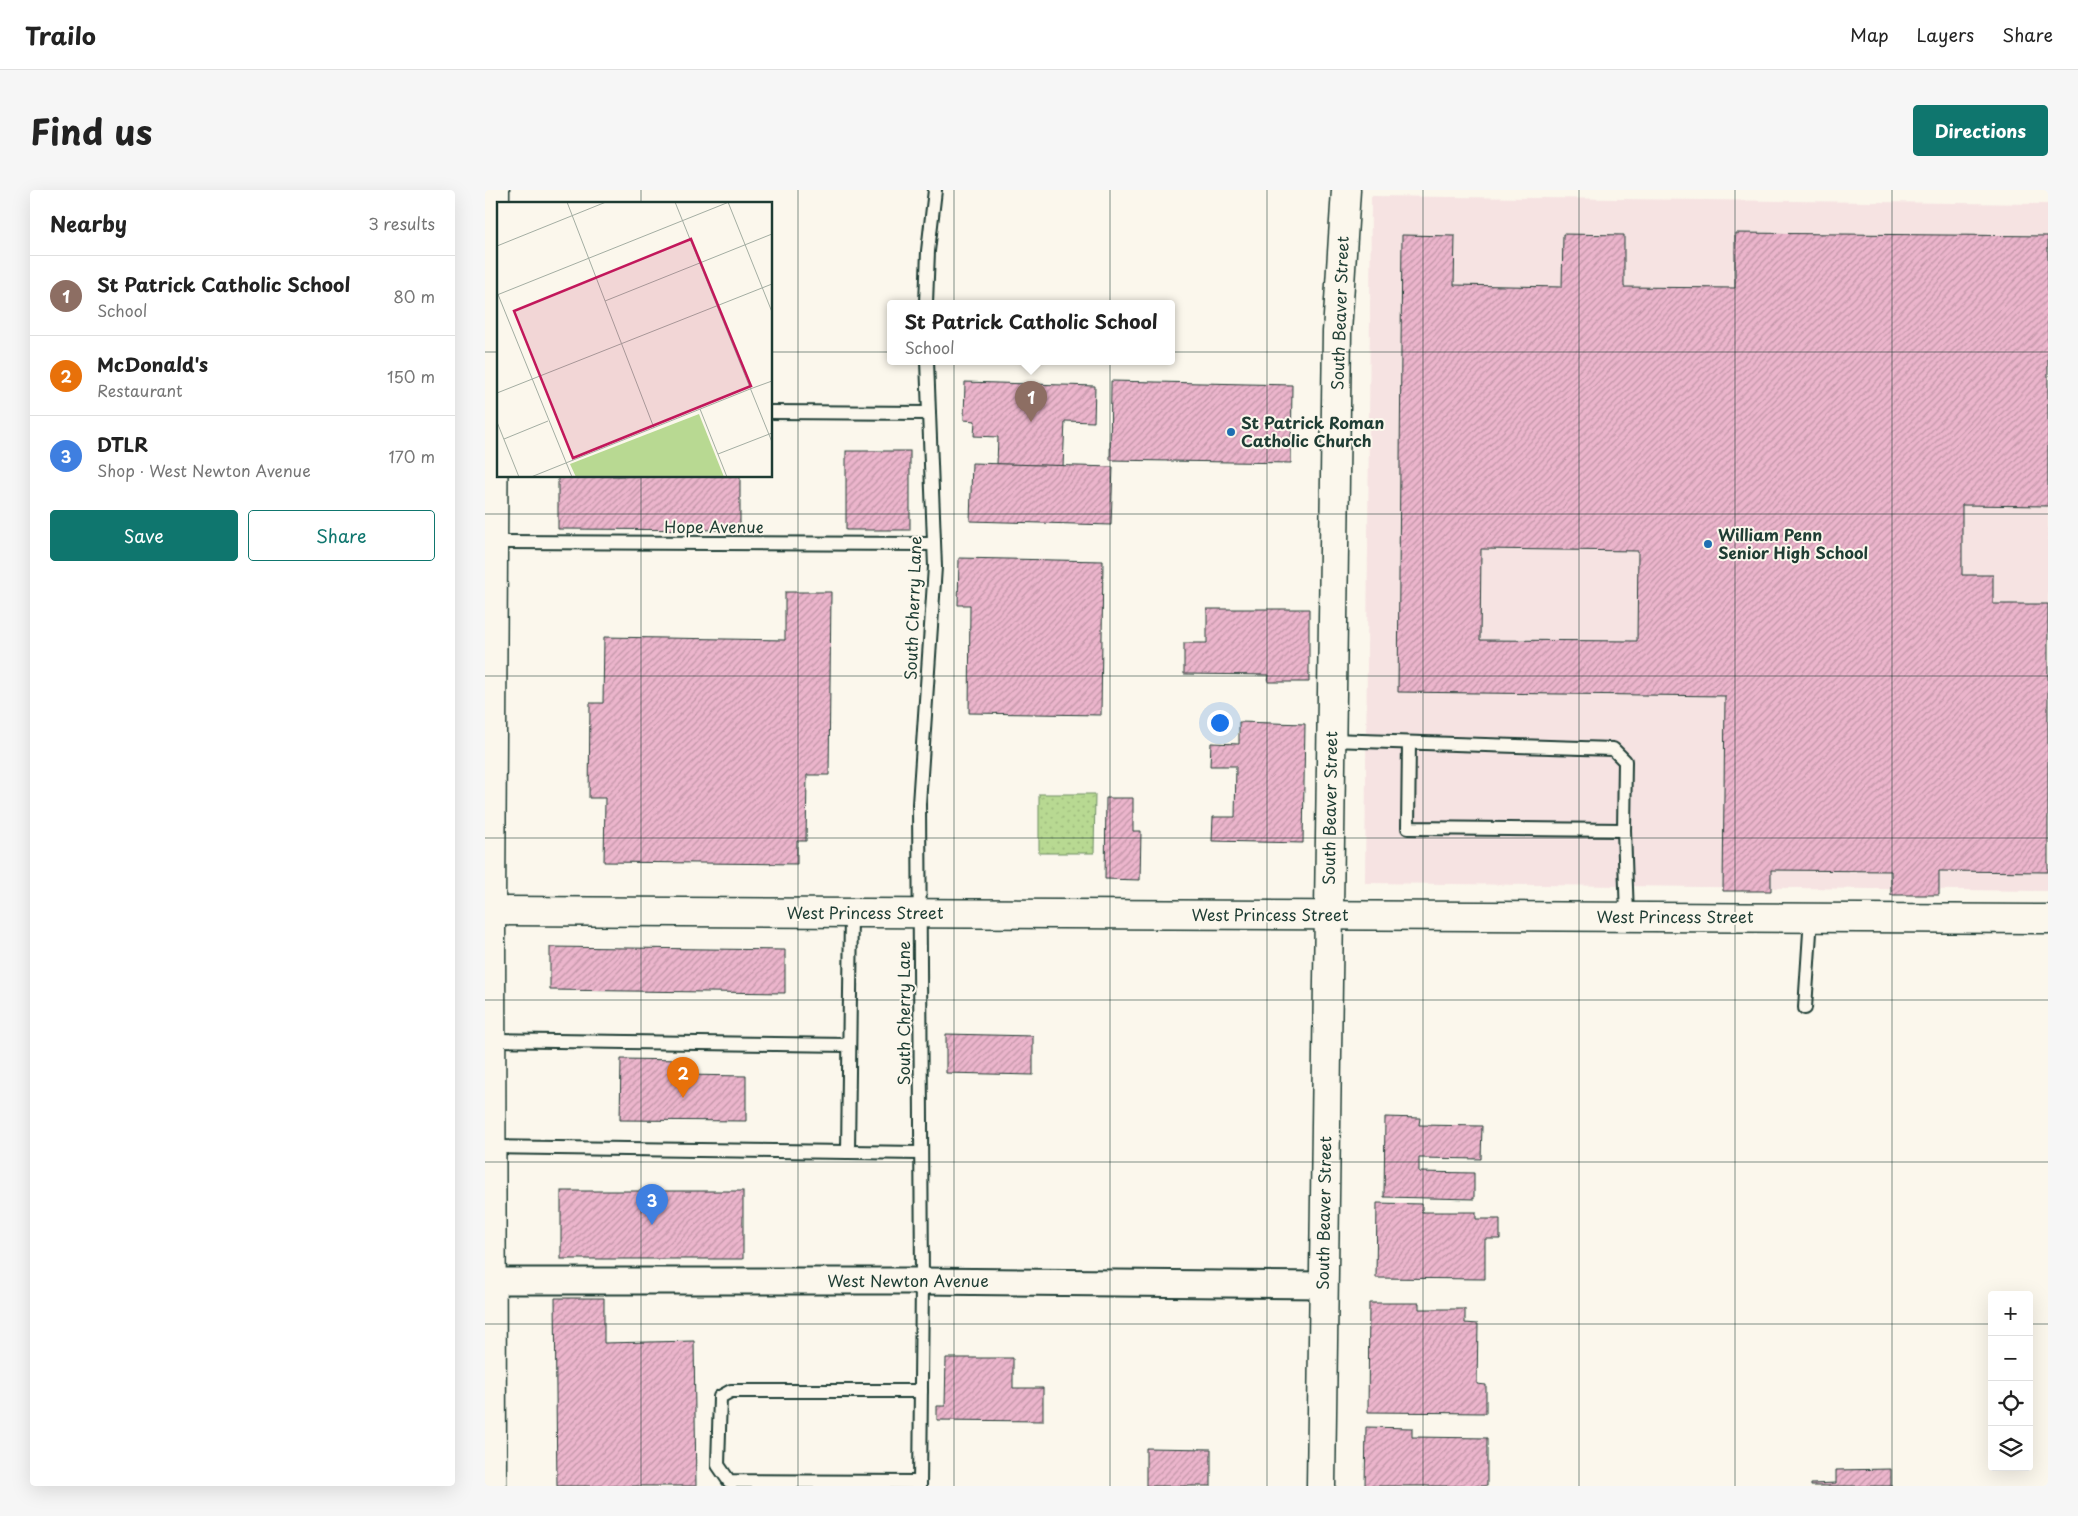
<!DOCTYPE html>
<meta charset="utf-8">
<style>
body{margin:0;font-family:"Playpen Sans",sans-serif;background:#f6f6f6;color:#222}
.controls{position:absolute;right:15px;bottom:15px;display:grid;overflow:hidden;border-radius:5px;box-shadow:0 5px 20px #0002}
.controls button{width:45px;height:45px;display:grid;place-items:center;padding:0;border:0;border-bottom:1px solid #e0e0e0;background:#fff;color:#222;font:25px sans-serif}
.you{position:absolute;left:734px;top:532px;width:18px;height:18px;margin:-12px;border:4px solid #fff;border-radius:50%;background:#1a73e8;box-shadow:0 0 0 8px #1a73e833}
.badge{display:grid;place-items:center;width:32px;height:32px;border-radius:50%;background:#0f766e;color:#fff;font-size:16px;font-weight:700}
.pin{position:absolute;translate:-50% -41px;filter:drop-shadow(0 1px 2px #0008)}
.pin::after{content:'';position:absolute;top:26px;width:18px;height:15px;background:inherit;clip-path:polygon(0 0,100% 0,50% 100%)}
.popup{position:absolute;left:402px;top:110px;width:288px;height:65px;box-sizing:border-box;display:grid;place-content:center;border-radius:5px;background:#fff;filter:drop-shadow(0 1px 4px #0005);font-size:16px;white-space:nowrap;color:#767676}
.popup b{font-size:19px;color:#222}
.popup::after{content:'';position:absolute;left:50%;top:100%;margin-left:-10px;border:10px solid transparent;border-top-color:#fff}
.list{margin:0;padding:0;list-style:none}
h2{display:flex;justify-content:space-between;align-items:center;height:65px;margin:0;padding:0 20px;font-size:21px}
h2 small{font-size:16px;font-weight:400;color:#767676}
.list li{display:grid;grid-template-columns:32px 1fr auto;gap:15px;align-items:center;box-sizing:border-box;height:80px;padding:0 20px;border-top:1px solid #e0e0e0}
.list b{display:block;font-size:19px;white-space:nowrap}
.list p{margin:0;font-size:16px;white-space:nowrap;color:#767676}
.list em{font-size:16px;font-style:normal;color:#767676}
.actions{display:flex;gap:10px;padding:15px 20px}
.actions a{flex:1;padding:11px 0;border:1px solid #0f766e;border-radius:5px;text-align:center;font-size:18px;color:#0f766e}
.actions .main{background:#0f766e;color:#fff}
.icon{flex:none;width:28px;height:28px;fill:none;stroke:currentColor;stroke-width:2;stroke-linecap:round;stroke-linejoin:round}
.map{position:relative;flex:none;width:1563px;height:1296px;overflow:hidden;border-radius:5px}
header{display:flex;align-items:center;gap:30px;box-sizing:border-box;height:70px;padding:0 25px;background:#fff;border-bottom:1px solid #e0e0e0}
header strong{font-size:24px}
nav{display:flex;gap:28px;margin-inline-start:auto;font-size:18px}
.intro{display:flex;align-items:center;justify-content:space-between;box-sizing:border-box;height:120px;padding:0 30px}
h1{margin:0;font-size:35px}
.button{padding:12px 22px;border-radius:5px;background:#0f766e;color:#fff;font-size:18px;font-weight:700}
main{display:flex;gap:30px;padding:0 30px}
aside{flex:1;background:#fff;border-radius:5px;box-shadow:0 5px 20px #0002}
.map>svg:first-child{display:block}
.built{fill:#f6e3e2}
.park{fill:url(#park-dots);stroke:#6c8b63}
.building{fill:url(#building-hatch);stroke:#1f3d34;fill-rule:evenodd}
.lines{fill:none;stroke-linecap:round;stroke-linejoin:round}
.service-casing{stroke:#1f3d34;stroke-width:16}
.minor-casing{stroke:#1f3d34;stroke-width:29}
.tertiary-casing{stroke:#1f3d34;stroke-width:31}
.primary-casing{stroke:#1f3d34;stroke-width:31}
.service{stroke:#fbf7ec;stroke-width:12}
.minor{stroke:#fbf7ec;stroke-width:25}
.tertiary{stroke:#fbf7ec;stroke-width:28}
.primary{stroke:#fbf7ec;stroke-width:28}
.grid{fill:none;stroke:#1f3d34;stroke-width:1;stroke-opacity:0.55}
.poi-dot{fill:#1f6fb2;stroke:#fbf7ec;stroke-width:2}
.labels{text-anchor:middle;stroke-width:4;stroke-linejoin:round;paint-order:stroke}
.street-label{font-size:16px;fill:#1f3d34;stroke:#fbf7ec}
.poi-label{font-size:16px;font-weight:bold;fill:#1f3d34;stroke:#fbf7ec;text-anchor:start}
.inset-road{fill:none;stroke:#a3ada2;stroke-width:1}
.view{fill:#c2185b;fill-opacity:0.15;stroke:#c2185b;stroke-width:2.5}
.inset-edge{fill:none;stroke:#1f3d34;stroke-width:2.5}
</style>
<header>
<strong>Trailo</strong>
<nav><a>Map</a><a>Layers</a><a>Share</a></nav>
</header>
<div class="intro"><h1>Find us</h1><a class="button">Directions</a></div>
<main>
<aside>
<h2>Nearby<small>3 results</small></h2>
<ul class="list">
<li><span class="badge" style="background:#8d6e63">1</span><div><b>St Patrick Catholic School</b><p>School</p></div><em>80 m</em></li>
<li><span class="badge" style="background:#e8710a">2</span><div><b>McDonald's</b><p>Restaurant</p></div><em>150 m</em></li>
<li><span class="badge" style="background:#3f7fe0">3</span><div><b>DTLR</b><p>Shop · West Newton Avenue</p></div><em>170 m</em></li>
</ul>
<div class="actions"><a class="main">Save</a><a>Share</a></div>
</aside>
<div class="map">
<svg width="1563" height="1296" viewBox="0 0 1563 1296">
<defs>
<pattern id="park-dots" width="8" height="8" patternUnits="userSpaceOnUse" patternTransform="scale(1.25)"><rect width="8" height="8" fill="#b8d992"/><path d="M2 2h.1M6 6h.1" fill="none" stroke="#9ebb7e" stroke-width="1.8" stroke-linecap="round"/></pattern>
<pattern id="building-hatch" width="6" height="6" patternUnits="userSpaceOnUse" patternTransform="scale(1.25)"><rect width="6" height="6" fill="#ecb5cc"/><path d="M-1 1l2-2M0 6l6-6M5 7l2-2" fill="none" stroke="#bf94a6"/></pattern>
</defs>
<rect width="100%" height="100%" fill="#fbf7ec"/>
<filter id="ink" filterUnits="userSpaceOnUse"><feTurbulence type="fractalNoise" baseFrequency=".02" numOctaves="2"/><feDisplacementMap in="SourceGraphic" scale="10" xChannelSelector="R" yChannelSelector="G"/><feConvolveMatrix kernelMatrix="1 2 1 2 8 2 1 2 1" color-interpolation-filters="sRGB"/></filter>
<g filter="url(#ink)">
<polygon class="built" points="886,6 1563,14 1563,701 880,693"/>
<polygon class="park" points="554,604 610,604 609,663 554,663"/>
<g class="building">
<path d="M1250 43 1563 46V316L1477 315V385H1508V414H1563V682L1454 681V705H1406V681L1286 680V701H1238L1240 506 913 502 917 45 970 46 969 95 1077 97 1078 44 1139 45V97L1250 98ZM996 359 1153 361 1152 451 995 450Z"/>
<polygon points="626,191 807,195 806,273 625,270"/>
<polygon points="480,192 610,196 609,232 580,231 578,276 512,274 513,247 489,246 490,231 479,230"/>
<rect x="361" y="261" width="64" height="79"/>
<polygon points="487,273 628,277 626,335 485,331"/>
<polygon points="73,286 255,286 255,340 73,339"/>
<polygon points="474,368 618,371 616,525 484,523 485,415 473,415"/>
<polygon points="300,402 346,402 344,585 322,585 321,651 312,651 312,674 119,672 120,608 104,608 105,513 118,513 119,447 300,450"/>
<polygon points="722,419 824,419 824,492 783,492 784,485 699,484 699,453 722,453"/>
<polygon points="754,532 820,534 818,653 727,651 728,627 750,627 751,576 725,576 726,553 754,554"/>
<polygon points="621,608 648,608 648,641 656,641 655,690 620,689"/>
<polygon points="65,757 300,760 300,803 65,800"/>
<polygon points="461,844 548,846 548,885 461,883"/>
<polygon points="136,869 199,870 199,885 261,886 261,931 135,930"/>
<polygon points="900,927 935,928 934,935 997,936 996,969 934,968 934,982 989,983 989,1009 899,1007"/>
<rect x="76" y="1001" width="182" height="68"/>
<polygon points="892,1013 937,1014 937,1022 991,1022 991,1029 1015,1029 1015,1049 1000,1049 1000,1089 891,1088"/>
<polygon points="70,1108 119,1108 119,1153 209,1151 211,1296 72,1296"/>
<polygon points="884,1113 934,1113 934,1119 980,1119 980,1133 993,1134 992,1194 1001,1195 1001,1223 883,1222"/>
<polygon points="461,1168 528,1168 528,1198 558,1198 558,1231 452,1230 452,1216 460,1216"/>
<polygon points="881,1237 927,1238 927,1247 1002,1248 1002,1296 880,1296"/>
<polygon points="661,1258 726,1259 726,1296 661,1296"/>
<polygon points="1406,1279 1406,1296 1326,1296 1326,1294 1351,1293 1351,1280"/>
</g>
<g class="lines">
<defs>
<g id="service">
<polyline points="441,113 443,61 450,0"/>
<polyline points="286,222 444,223"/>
<polyline points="5,352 449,354"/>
<polyline points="846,550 1128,559 1140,571 1139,640 1142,726"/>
<polyline points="924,553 923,638 1139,640"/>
<polyline points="1320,818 1326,727"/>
<polyline points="6,850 364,855"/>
<polyline points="7,957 363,962 366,723"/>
<polyline points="363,962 436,963"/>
<polyline points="435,1292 244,1291 233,1275 235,1207 246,1201 436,1201"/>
<polyline points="435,1296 437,1091 434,614 450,377 442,171"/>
</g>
<polyline id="minor" points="0,1091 437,1091 838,1095"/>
<g id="tertiary">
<polyline points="0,721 1563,729"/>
<polyline points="836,1296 852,142 861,0"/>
</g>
<polyline id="primary" points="7,1296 6,721 10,0"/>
</defs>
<use href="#service" class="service-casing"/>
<use href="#minor" class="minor-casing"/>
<use href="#tertiary" class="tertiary-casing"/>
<use href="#primary" class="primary-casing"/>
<use href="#service" class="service"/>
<use href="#minor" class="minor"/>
<use href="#tertiary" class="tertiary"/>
<use href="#primary" class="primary"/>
</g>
</g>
<path class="grid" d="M156 0V14M313 0V1296M469 0V1296M625 0V1296M782 0V1296M938 0V1296M1094 0V1296M1250 0V1296M1407 0V1296M0 162H14M286 162H1563M156 286V1296M0 324H1563M0 486H1563M0 648H1563M0 810H1563M0 972H1563M0 1134H1507M1544 1134H1563"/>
<g class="poi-dot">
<circle cx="746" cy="242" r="5"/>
<circle cx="1223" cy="354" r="5"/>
</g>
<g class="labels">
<g class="street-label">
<text transform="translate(855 123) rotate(-88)" y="6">South Beaver Street</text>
<text x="229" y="343">Hope Avenue</text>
<text transform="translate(428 418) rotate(-88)" y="6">South Cherry Lane</text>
<text transform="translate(845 618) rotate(-89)" y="6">South Beaver Street</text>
<text x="380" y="729">West Princess Street</text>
<text x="785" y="731">West Princess Street</text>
<text x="1190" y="733">West Princess Street</text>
<text transform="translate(419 823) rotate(-90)" y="6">South Cherry Lane</text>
<text transform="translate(839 1023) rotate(-89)" y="6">South Beaver Street</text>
<text x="423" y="1097">West Newton Avenue</text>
</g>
<g class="poi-label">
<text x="756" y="239">St Patrick Roman<tspan x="756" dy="18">Catholic Church</tspan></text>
<text x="1233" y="351">William Penn<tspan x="1233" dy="18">Senior High School</tspan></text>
</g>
</g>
<g transform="translate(12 12)">
<rect width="275" height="275" fill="#fbf7ec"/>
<path d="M202 212 227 275H79L73 262Z" fill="#b8d992"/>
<path class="inset-road" d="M70 0 157 226M178 0 275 240M231 0 275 110M0 44 109 0M0 90 75 275M0 93 232 0M108 99 275 32M253 187 275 179M0 191 275 82M203 207 230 275M0 220 22 275M7 237 51 219M221 252 275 231M34 275 253 187"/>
<path class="view" d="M194 37 254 184 76 256 17 109Z"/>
<rect width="275" height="275" class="inset-edge"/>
</g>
</svg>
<div class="controls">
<button>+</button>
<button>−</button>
<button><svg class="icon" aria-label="locate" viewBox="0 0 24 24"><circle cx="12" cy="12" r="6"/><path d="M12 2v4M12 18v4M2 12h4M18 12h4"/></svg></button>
<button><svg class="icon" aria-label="layers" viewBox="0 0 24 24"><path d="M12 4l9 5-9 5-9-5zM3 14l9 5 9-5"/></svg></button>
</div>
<div class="you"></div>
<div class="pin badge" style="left:546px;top:232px;background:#8d6e63">1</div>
<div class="popup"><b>St Patrick Catholic School</b>School</div>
<div class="pin badge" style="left:198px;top:908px;background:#e8710a">2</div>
<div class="pin badge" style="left:167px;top:1035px;background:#3f7fe0">3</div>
</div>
</main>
